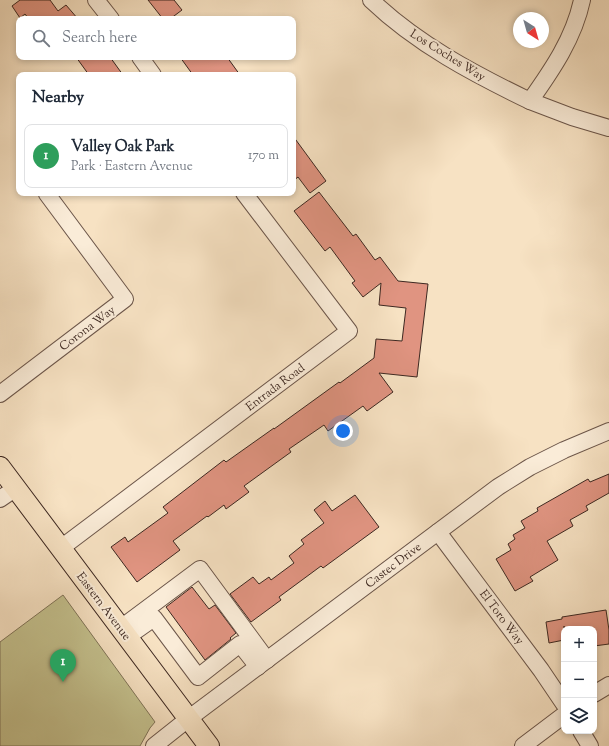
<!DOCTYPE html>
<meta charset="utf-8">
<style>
body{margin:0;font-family:"Sorts Mill Goudy",serif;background:#f2f2f3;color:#1f2937}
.controls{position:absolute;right:12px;bottom:12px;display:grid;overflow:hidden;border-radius:8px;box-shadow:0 2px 6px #0003}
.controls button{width:36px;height:36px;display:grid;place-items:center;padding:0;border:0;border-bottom:1px solid #e0e1e3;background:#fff;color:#1f2937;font:20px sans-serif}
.compass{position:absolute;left:513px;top:12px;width:36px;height:36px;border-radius:50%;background:#fff;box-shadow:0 2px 6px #0003;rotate:143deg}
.you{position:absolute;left:343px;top:431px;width:14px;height:14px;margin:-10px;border:3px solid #fff;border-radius:50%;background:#1a73e8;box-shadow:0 0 0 6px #1a73e833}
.badge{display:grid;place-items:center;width:26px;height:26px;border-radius:50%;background:#8f2418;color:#fff;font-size:13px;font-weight:700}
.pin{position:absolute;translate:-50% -33px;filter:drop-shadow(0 1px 2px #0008)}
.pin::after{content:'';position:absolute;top:21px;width:14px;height:12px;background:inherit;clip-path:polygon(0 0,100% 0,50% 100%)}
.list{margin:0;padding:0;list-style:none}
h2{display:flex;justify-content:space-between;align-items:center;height:52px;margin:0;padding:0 16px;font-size:17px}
h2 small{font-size:13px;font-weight:400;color:#747a83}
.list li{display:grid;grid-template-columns:26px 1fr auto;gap:12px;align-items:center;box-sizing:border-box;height:64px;margin:0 8px 8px;padding:0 8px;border:1px solid #e0e1e3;border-radius:8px}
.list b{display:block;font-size:15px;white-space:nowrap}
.list p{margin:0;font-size:13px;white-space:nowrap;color:#747a83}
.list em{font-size:13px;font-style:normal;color:#747a83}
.icon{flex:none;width:22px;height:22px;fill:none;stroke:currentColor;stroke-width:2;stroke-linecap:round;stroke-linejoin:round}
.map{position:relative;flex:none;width:609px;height:746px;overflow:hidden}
.search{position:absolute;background:#fff;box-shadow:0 2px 6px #0003;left:16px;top:16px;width:280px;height:44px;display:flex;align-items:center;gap:10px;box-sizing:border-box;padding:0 14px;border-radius:8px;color:#747a83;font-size:15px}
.panel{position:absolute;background:#fff;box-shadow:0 2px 6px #0003;left:16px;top:72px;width:280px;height:124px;border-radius:8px}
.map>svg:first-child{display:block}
.green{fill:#c4c18e;stroke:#807458}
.building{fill:#e09481;stroke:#3d2821}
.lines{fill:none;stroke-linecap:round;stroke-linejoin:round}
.minor-casing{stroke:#6c564a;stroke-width:18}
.major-casing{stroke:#3d2821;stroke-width:22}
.minor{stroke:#faecd8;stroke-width:16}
.major{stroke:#f7e2c3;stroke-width:20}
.labels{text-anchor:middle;stroke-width:4;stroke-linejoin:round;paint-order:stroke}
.street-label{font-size:12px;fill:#3d2821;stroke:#faecd8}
</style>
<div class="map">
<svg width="609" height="746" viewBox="0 0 609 746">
<rect width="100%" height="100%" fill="#f7e2c3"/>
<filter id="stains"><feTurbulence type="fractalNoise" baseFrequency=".005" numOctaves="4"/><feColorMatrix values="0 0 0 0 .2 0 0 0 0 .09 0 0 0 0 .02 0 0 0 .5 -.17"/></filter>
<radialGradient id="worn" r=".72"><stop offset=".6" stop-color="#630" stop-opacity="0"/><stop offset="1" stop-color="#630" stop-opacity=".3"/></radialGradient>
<polygon class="green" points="63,595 155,722 150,728 140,746 0,746 0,642"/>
<g class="building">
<polygon points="20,0 50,0 58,11 66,5 78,19 29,19 25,14 20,18 12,6"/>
<polygon points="148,0 174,0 182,10 170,19 163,19"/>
<polygon points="76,57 110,57 123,75 89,75"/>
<polygon points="180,57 227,57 240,75 193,75"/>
<polygon points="293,136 326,181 310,193 298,177 293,181"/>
<polygon points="319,192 353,236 356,234 375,260 380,257 398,281 428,284 417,377 379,373 393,392 367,411 363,406 328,431 324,425 289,449 291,452 244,486 249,492 226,509 224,505 208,517 207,516 173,541 180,550 137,582 111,547 125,537 128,542 168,513 163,507 224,460 226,462 274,428 274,429 339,382 340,383 374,358 376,339 402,341 406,308 379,305 381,283 363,297 352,283 355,281 330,247 325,251 294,211"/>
<polygon points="609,474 609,493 586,506 588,510 570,520 573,526 547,541 558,560 530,577 533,581 515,591 496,559 511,550 508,544 515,539 513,535 525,528 521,521 538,511 537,508 588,479 590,482"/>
<polygon points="355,495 379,527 323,568 321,566 279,597 281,600 251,622 230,594 253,577 259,584 269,577 271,580 294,563 289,556 304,544 301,540 324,523 314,510 325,501 332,511"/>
<polygon points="192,587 209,609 215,605 236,633 230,638 231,639 205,660 166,607"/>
<polygon points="606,610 609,630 609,644 594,646 594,629 565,629 564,626 564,640 549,643 546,622 562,619 562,617"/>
</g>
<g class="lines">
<defs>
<g id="minor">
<polyline points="96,0 111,19"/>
<path d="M371 0C417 44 474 74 530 101 552 70 574 38 582 0"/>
<polyline points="140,57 153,75"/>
<polyline points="530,101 572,117 609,128"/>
<polyline points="0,394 125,299 47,194 47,193"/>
<polyline points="0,499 16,488"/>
<polyline points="438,532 541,670 564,704"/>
<polyline points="61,548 349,331 244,193"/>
<polyline points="121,628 200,569 267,660"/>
<polyline points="130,635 154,618 198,677 240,644 258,667"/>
<polyline points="594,694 609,685"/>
<polyline points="581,731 590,746"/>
<polyline points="154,746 188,719 498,487 530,467 564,450 609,431"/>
<polyline points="523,746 564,715"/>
</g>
<polyline id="major" points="0,467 209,746"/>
</defs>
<use href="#minor" class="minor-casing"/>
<use href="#major" class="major-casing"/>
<use href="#minor" class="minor"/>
<use href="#major" class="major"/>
</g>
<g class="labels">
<g class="street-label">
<text transform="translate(448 55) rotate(32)" y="4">Los Coches Way</text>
<text transform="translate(87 328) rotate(-37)" y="4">Corona Way</text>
<text transform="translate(275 387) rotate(-37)" y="4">Entrada Road</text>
<text transform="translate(393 565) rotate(-37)" y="4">Castec Drive</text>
<text transform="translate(104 606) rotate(53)" y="4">Eastern Avenue</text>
<text transform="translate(502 617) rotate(53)" y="4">El Toro Way</text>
</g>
</g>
<rect width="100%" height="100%" filter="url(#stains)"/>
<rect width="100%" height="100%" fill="url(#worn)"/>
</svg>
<div class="controls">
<button>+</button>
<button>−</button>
<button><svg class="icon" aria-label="layers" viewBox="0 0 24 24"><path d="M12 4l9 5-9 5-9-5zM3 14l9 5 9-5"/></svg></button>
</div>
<svg class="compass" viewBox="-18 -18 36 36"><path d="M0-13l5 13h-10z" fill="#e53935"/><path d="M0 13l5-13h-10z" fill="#747a83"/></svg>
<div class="you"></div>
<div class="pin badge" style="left:63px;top:682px;background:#2e9e5b">1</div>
<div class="search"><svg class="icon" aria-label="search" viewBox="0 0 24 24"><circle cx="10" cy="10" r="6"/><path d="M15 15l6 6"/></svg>Search here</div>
<section class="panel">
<h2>Nearby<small></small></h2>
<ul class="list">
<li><span class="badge" style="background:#2e9e5b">1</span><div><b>Valley Oak Park</b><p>Park · Eastern Avenue</p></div><em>170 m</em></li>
</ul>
</section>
</div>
